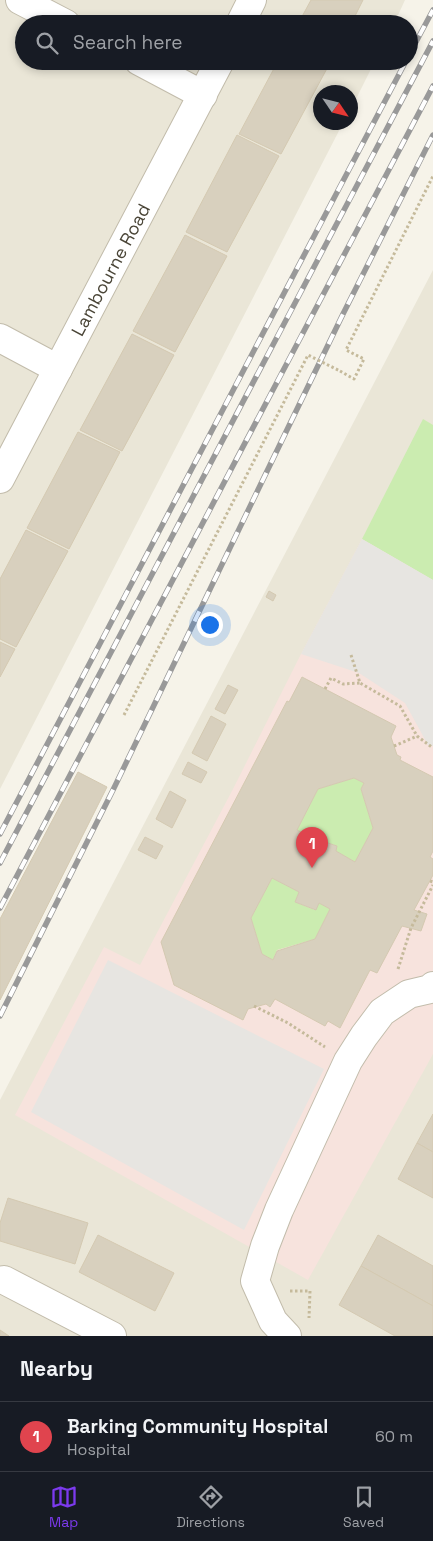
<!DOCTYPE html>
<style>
body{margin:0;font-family:"Space Grotesk",sans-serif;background:#242831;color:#f1f3f6}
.compass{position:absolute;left:313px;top:85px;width:45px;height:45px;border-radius:50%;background:#171b24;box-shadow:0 2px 8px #0003;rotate:125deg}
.you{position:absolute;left:209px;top:624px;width:18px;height:18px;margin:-12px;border:4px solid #fff;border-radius:50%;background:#1a73e8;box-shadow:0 0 0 8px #1a73e833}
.badge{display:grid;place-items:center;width:32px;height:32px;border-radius:50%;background:#7c3aed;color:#fff;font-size:16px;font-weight:700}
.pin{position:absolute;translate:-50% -41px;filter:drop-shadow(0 1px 2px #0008)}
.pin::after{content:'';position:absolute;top:26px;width:18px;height:15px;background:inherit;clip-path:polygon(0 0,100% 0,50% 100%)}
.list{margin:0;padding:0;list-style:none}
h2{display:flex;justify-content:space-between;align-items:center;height:65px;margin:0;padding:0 20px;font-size:21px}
h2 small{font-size:16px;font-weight:400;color:#9ea1a6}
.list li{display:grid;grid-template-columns:32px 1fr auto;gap:15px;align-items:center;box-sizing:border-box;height:70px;padding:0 20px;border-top:1px solid #363941}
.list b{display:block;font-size:19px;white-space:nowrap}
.list p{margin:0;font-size:16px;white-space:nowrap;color:#9ea1a6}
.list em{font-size:16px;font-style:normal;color:#9ea1a6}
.icon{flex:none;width:28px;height:28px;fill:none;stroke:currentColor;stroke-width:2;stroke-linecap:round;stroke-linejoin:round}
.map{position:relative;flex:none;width:433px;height:1336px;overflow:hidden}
.search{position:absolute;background:#171b24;box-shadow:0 2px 8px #0003;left:15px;right:15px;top:15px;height:55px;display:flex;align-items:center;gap:12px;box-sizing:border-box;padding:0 18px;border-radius:28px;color:#9ea1a6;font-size:19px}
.sheet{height:135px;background:#171b24}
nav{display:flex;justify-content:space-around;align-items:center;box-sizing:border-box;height:70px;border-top:1px solid #363941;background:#171b24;font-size:14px;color:#9ea1a6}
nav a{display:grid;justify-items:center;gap:2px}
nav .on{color:#7c3aed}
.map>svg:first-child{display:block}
.residential{fill:#eae6d7}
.medical{fill:#f7e3dd}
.green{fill:#cbecb0}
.parking{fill:#e7e5e1}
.building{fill:#d8d0be;stroke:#d4c9b1;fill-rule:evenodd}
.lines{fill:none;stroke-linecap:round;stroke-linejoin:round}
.minor-casing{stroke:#c2bcab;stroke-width:30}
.path{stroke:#c5ba9b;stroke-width:3;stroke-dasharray:2.5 2.5;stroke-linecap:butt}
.minor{stroke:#fff;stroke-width:28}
.rail-casing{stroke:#999;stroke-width:5.5}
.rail{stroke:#fff;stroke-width:4;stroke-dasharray:11;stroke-linecap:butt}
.path-bridge{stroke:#c5ba9b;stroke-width:3;stroke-dasharray:2.5 2.5;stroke-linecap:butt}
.labels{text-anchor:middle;stroke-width:4;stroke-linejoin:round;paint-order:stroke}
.street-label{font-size:18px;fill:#4a4537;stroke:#fff}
</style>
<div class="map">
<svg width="433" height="1336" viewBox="0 0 433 1336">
<rect width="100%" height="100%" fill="#f6f3e9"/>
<g class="residential">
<polygon points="0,0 405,0 394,24 24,24 24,61 375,61 351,109 350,92 320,92 320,122 343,123 0,789"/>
<polygon points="433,270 433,1336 0,1336 0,1100"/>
</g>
<polygon class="medical" points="362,539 433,580 433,1054 308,1280 15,1115 104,947 140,965 233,789 301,654"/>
<g class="green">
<polygon points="423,419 433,425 433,580 362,539"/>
<polygon points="354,778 364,783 361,789 373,828 355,862 336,851 337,846 322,841 321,843 297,830 318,789"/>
<polygon points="272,878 299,892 295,902 315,910 319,903 330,909 315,939 277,950 273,960 262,954 251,918"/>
</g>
<g class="parking">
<polygon points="362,539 433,580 433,746 428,745 405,703 359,673 301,654"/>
<polygon points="108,960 324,1069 244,1230 31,1112"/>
</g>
<g class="building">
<polygon points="311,0 363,0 351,24 298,24"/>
<polygon points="278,61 331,61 281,154 239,134"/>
<polygon points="237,135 279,156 227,252 186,232"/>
<polygon points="185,235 227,256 175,352 133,331"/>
<polygon points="132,334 174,355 122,451 80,430"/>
<polygon points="78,432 120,452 69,549 27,528"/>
<polygon points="26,530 68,551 16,647 0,639 0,579"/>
<polygon points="269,591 276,595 273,601 266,597"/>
<polygon points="0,642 15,649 0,677"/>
<path d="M302 677 396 726 391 737 397 755 401 757 400 760 433 777V851L430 857 433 859V875L414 910 427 914 421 931 402 926 377 973 370 970 340 1028 328 1021 325 1026 275 999 270 1007 266 1004 248 1009 243 1020 174 985 161 942 287 701 289 702ZM354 778 364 783 361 789 373 828 355 862 336 851 337 846 322 841 321 843 297 830 318 789ZM272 878 299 892 295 902 316 910 319 903 330 909 315 939 277 951 273 960 262 954 251 918Z"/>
<polygon points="228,685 238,690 225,714 215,709"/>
<polygon points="211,716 226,724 207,761 192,753"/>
<polygon points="188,762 207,772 201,783 182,774"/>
<polygon points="78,772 107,787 0,1000 0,919"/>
<polygon points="170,791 186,800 172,828 156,819"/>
<polygon points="145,837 163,846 156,859 138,850"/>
<polygon points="433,1114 433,1152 417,1143"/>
<polygon points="417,1143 433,1152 433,1198 398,1179"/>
<polygon points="8,1198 88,1223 75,1264 0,1241 0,1223"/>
<polygon points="98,1235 174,1273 155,1311 79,1272"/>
<polygon points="378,1235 433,1266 433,1306 361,1266"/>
<polygon points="361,1266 433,1306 433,1336 395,1336 339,1305"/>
<polygon points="0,1330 9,1336 0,1336"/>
</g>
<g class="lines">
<defs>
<g id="minor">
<polyline points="20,0 66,24"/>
<polyline points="240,24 252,0"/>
<polyline points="139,61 203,95"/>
<polyline points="0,338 58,369"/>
<polyline points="0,479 220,61"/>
<polyline points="4,1280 112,1336"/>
<polyline points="287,1336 273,1321 255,1281 265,1246 279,1210 348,1061 364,1036 382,1012 409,994 430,989 433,986"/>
</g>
</defs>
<use href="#minor" class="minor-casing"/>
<g class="path">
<polyline points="340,371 354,379 364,359 346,350 433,176"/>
<polyline points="351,655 360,683 400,706 417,736 433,748"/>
<polyline points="325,689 331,678 343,684 360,683"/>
<polyline points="124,715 308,355 318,360"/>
<polyline points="394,746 417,736"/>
<polyline points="430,881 433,882"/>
<polyline points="398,969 411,928 433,885"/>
<polyline points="254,1006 288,1023 325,1047"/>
<polyline points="290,1291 310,1291 309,1318"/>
</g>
<use href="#minor" class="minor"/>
<defs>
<g id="rail">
<polyline points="409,55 433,10"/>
<polyline points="0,834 406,61"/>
<polyline points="0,863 433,41"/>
<polyline points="0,908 433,86"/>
<polyline points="0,1016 113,790 343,314 433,135"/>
</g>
</defs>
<use href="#rail" class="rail-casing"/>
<use href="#rail" class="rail"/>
<polyline class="path-bridge" points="318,360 340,371"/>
</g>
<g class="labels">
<g class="street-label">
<text transform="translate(111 270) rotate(-62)" y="6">Lambourne Road</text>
</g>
</g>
</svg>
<svg class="compass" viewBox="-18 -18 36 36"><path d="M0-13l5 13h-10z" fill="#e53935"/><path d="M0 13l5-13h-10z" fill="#9ea1a6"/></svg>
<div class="you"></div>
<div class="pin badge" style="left:312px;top:868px;background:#e0444e">1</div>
<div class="search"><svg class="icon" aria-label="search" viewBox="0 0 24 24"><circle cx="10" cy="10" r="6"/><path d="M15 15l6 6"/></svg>Search here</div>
</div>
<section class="sheet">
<h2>Nearby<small></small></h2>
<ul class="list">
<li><span class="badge" style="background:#e0444e">1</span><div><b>Barking Community Hospital</b><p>Hospital</p></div><em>60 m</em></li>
</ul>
</section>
<nav>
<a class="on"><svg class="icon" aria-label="map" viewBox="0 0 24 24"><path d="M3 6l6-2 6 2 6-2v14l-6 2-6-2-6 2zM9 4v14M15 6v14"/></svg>Map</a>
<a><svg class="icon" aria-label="directions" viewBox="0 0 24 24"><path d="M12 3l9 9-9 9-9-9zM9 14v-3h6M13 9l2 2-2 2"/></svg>Directions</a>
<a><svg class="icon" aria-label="saved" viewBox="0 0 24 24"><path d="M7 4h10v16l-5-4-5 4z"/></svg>Saved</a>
</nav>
